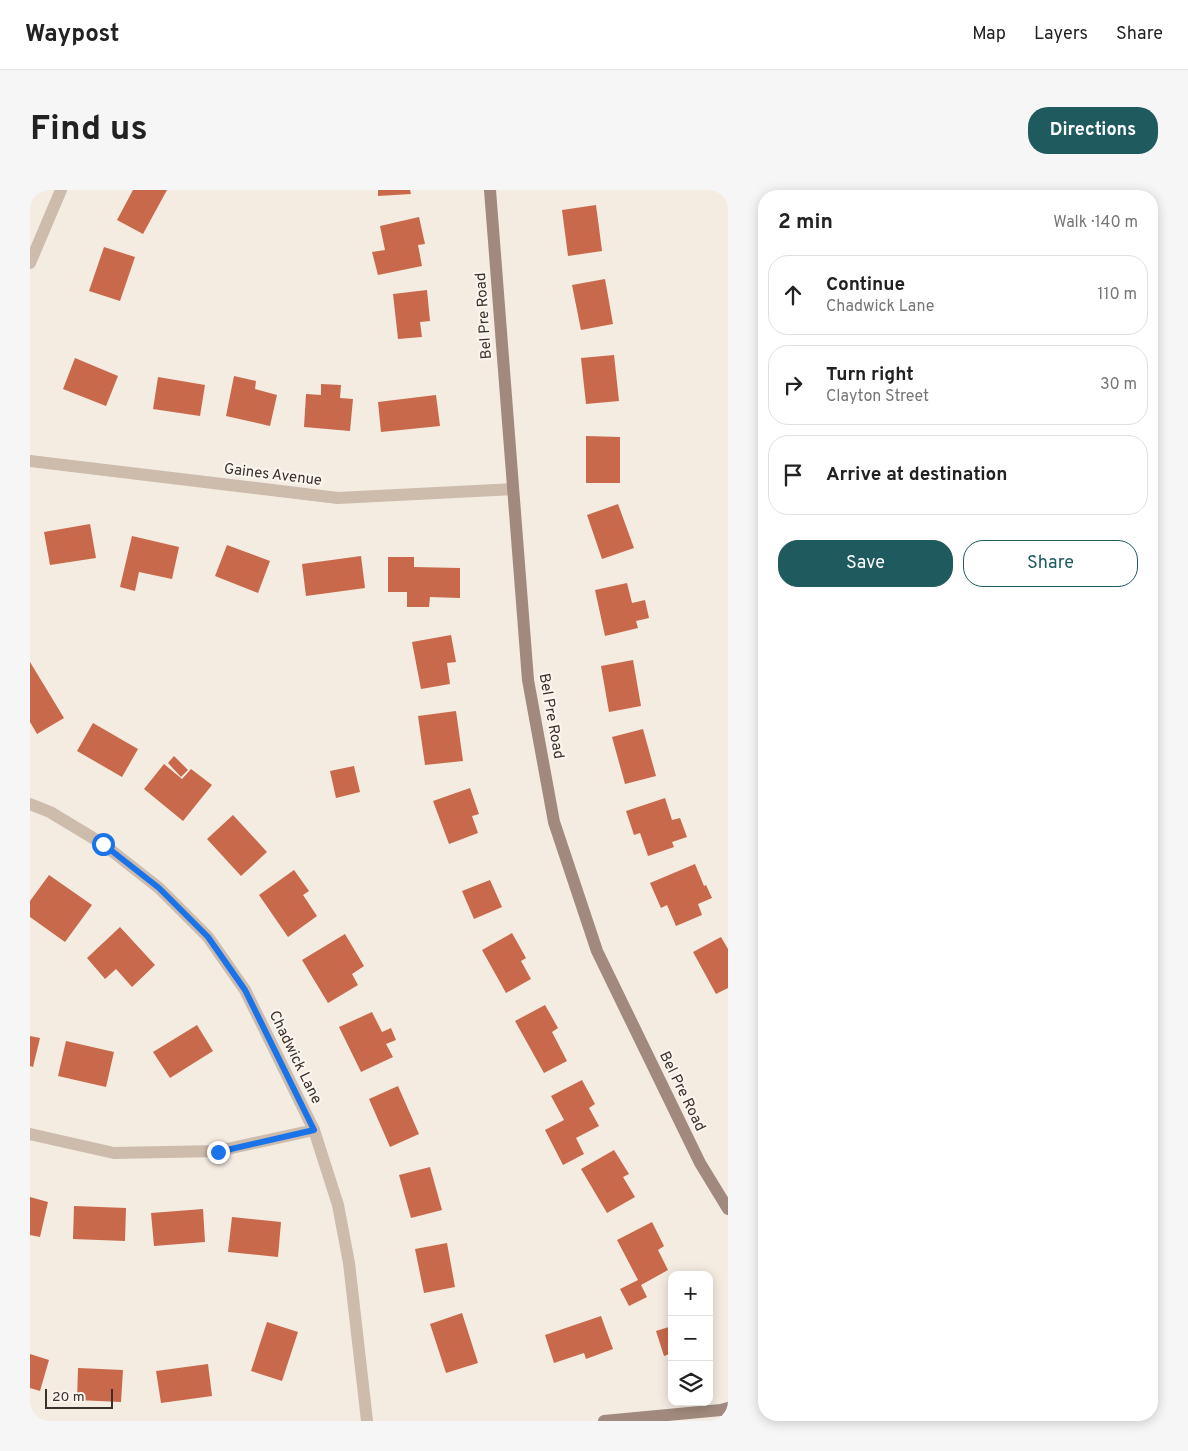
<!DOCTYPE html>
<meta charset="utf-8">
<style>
body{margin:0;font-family:Overpass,sans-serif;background:#f6f6f6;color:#222}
.controls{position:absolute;right:15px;bottom:15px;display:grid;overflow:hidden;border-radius:10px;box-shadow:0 2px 12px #0003}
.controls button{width:45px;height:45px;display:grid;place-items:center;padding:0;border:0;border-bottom:1px solid #e0e0e0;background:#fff;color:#222;font:25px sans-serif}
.scale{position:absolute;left:15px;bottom:12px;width:68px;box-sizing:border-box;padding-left:5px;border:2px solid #3b302b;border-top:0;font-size:14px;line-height:18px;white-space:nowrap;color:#3b302b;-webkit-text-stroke:4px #fbf5ee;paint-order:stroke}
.stop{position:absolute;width:15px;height:15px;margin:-11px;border:4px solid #1a73e8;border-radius:50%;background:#fff}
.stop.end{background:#1a73e8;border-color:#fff;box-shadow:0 1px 5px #0008}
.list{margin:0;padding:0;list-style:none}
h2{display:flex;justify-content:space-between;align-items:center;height:65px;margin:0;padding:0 20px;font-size:21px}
h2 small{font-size:16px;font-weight:400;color:#767676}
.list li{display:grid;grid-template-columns:32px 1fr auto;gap:15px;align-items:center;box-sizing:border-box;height:80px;margin:0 10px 10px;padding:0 10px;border:1px solid #e0e0e0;border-radius:20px}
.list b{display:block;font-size:19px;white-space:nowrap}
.list p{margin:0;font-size:16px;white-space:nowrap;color:#767676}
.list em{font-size:16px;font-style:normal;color:#767676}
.actions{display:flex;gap:10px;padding:15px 20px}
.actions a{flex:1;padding:11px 0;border:1px solid #1f5a5e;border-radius:20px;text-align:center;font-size:18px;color:#1f5a5e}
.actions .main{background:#1f5a5e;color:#fff}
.icon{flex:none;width:28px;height:28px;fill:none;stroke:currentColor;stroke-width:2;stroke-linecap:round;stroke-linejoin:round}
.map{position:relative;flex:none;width:698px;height:1231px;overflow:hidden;border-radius:20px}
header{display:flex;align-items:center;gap:30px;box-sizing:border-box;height:70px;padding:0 25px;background:#fff;border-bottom:1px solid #e0e0e0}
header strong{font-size:24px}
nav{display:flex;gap:28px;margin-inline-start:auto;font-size:18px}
.intro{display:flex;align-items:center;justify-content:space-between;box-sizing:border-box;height:120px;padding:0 30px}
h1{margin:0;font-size:35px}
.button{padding:12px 22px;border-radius:20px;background:#1f5a5e;color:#fff;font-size:18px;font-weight:700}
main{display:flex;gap:30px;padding:0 30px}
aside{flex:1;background:#fff;border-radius:20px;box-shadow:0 2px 12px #0003}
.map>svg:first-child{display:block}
.building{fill:#c8694b}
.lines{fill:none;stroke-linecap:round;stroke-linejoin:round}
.street{stroke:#cdbbac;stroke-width:12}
.secondary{stroke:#a18a7d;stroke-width:12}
.route{stroke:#1a73e8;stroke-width:6}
.labels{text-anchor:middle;stroke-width:4.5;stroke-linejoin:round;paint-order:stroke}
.street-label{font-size:15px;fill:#3b302b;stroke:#fbf5ee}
</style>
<header>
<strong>Waypost</strong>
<nav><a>Map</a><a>Layers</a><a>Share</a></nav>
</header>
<div class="intro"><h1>Find us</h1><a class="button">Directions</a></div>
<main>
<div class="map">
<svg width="698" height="1231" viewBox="0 0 698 1231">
<rect width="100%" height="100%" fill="#f4ebe1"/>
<g class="building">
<polygon points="103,0 137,0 113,44 87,30"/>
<polygon points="348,0 380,0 381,4 348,6"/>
<polygon points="566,15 572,61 538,66 532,20"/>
<polygon points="389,27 395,54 388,55 392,76 348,85 342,62 355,60 350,36"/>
<polygon points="74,57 105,67 90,111 59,101"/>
<polygon points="575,89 583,134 551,140 542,95"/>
<polygon points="397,100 400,131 390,132 392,147 368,149 363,104"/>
<polygon points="584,165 589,211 556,214 551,168"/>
<polygon points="45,168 88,186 76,216 33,199"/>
<polygon points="204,186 226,191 225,199 247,205 240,236 196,226"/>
<polygon points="128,187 175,195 170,226 123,219"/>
<polygon points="291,194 311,195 310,208 323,209 320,241 274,237 276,204 291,205"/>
<polygon points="406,205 410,236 351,242 348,212"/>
<polygon points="556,246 590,247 590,293 556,293"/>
<polygon points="588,314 604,358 572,369 557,325"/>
<polygon points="60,334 66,368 20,375 14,342"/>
<polygon points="102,346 149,357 142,389 109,382 105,401 90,397"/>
<polygon points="197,355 240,371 228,403 185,386"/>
<polygon points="331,366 335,398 276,406 272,374"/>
<polygon points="358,367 384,367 384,377 430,378 430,408 400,407 399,417 377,417 377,402 358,402"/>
<polygon points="597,393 602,413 615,410 619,428 606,431 608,438 575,446 565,400"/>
<polygon points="421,445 426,472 417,473 420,494 391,499 382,452"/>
<polygon points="603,470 611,516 579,522 571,476"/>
<polygon points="0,472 34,528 7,544 0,532"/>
<polygon points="426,521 433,571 395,575 388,526"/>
<polygon points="63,533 108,559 92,587 47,561"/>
<polygon points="613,539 626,586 595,594 582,547"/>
<polygon points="144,566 158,580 151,587 138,573"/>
<polygon points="134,574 152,589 161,579 182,595 153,631 114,599"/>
<polygon points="324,576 330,602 306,608 300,581"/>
<polygon points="440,598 449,624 442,626 448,643 419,654 403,611"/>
<polygon points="635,608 642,630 650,628 657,647 642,652 644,657 618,666 610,643 604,645 596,621"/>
<polygon points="203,625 237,662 211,686 177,649"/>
<polygon points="665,674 674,696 676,695 682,708 668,714 672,725 646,736 637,715 631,718 620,693"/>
<polygon points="264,680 279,701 273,705 287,726 258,747 229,705"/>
<polygon points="19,685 62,715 35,752 0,727 0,711"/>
<polygon points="460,690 472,717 444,729 432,701"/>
<polygon points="90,737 125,775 102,797 86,779 75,789 57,768"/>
<polygon points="482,743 496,768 491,771 501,789 476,803 452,760"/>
<polygon points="315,744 334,776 322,784 328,795 298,813 272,770"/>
<polygon points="691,747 698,759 698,798 686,804 663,762"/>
<polygon points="515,815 528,838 522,842 537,871 514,883 485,831"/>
<polygon points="342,822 352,842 361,838 366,850 356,854 363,867 331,882 309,837"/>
<polygon points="167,835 183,861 140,888 123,862"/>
<polygon points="0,846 10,848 3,877 0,876"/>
<polygon points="36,851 84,862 76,897 28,886"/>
<polygon points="552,890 565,914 559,918 569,936 546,948 554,964 533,975 515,940 534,930 521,906"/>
<polygon points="368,896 389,944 360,957 339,909"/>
<polygon points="584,960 599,984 593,987 605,1007 577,1023 551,979"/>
<polygon points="400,977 412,1020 381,1028 369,985"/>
<polygon points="0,1007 18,1012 10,1047 0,1045"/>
<polygon points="44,1016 96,1018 95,1051 43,1049"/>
<polygon points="173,1019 175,1052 124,1056 121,1023"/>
<polygon points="202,1027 251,1032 248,1067 198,1062"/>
<polygon points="622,1032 634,1056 628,1060 638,1080 611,1095 617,1107 599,1116 590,1099 608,1090 587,1050"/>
<polygon points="417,1053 425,1097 394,1103 385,1059"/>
<polygon points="432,1123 448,1173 416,1183 400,1134"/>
<polygon points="571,1126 583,1159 556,1169 554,1163 524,1173 515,1145"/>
<polygon points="237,1132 268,1142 252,1191 221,1181"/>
<polygon points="642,1136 642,1163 634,1166 626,1141"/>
<polygon points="0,1164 19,1170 10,1201 0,1198"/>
<polygon points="178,1174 182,1206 131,1213 126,1181"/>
<polygon points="48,1178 93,1180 91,1212 47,1210"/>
</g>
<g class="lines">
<g class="street">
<polyline points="0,73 31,0"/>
<polyline points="0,271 308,308 483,299"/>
<polyline points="0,614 20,622 73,654 129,698 178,747 215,800 284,940 308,1015 319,1073 337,1231"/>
<polyline points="0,944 84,963 188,961 284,940"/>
</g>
<g class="secondary">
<polyline points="460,0 498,490 524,632 567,761 670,973 698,1019"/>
<polyline points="574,1231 691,1220 698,1218"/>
</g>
</g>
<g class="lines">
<polyline class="route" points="73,654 129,698 178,747 215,800 284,940 188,962"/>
</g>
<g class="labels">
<g class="street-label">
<text transform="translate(453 126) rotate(-94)" y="5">Bel Pre Road</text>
<text transform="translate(243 284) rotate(7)" y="5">Gaines Avenue</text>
<text transform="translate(522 526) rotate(80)" y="5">Bel Pre Road</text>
<text transform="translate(266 867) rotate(64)" y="5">Chadwick Lane</text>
<text transform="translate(653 901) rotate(64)" y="5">Bel Pre Road</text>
</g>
</g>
</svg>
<div class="controls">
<button>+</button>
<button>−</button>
<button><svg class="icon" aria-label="layers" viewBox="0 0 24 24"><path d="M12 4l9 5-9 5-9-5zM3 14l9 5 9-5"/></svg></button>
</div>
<div class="scale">20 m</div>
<div class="stop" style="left:73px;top:654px"></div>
<div class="stop end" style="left:188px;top:962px"></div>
</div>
<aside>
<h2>2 min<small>Walk · 140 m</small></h2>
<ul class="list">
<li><svg class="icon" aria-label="ahead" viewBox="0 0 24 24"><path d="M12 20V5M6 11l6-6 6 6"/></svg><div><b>Continue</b><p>Chadwick Lane</p></div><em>110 m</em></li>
<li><svg class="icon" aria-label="right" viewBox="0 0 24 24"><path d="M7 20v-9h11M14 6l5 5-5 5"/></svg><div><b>Turn right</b><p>Clayton Street</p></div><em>30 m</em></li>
<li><svg class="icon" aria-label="arrive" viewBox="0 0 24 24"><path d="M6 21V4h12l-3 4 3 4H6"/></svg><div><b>Arrive at destination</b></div></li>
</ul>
<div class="actions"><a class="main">Save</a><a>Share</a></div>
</aside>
</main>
